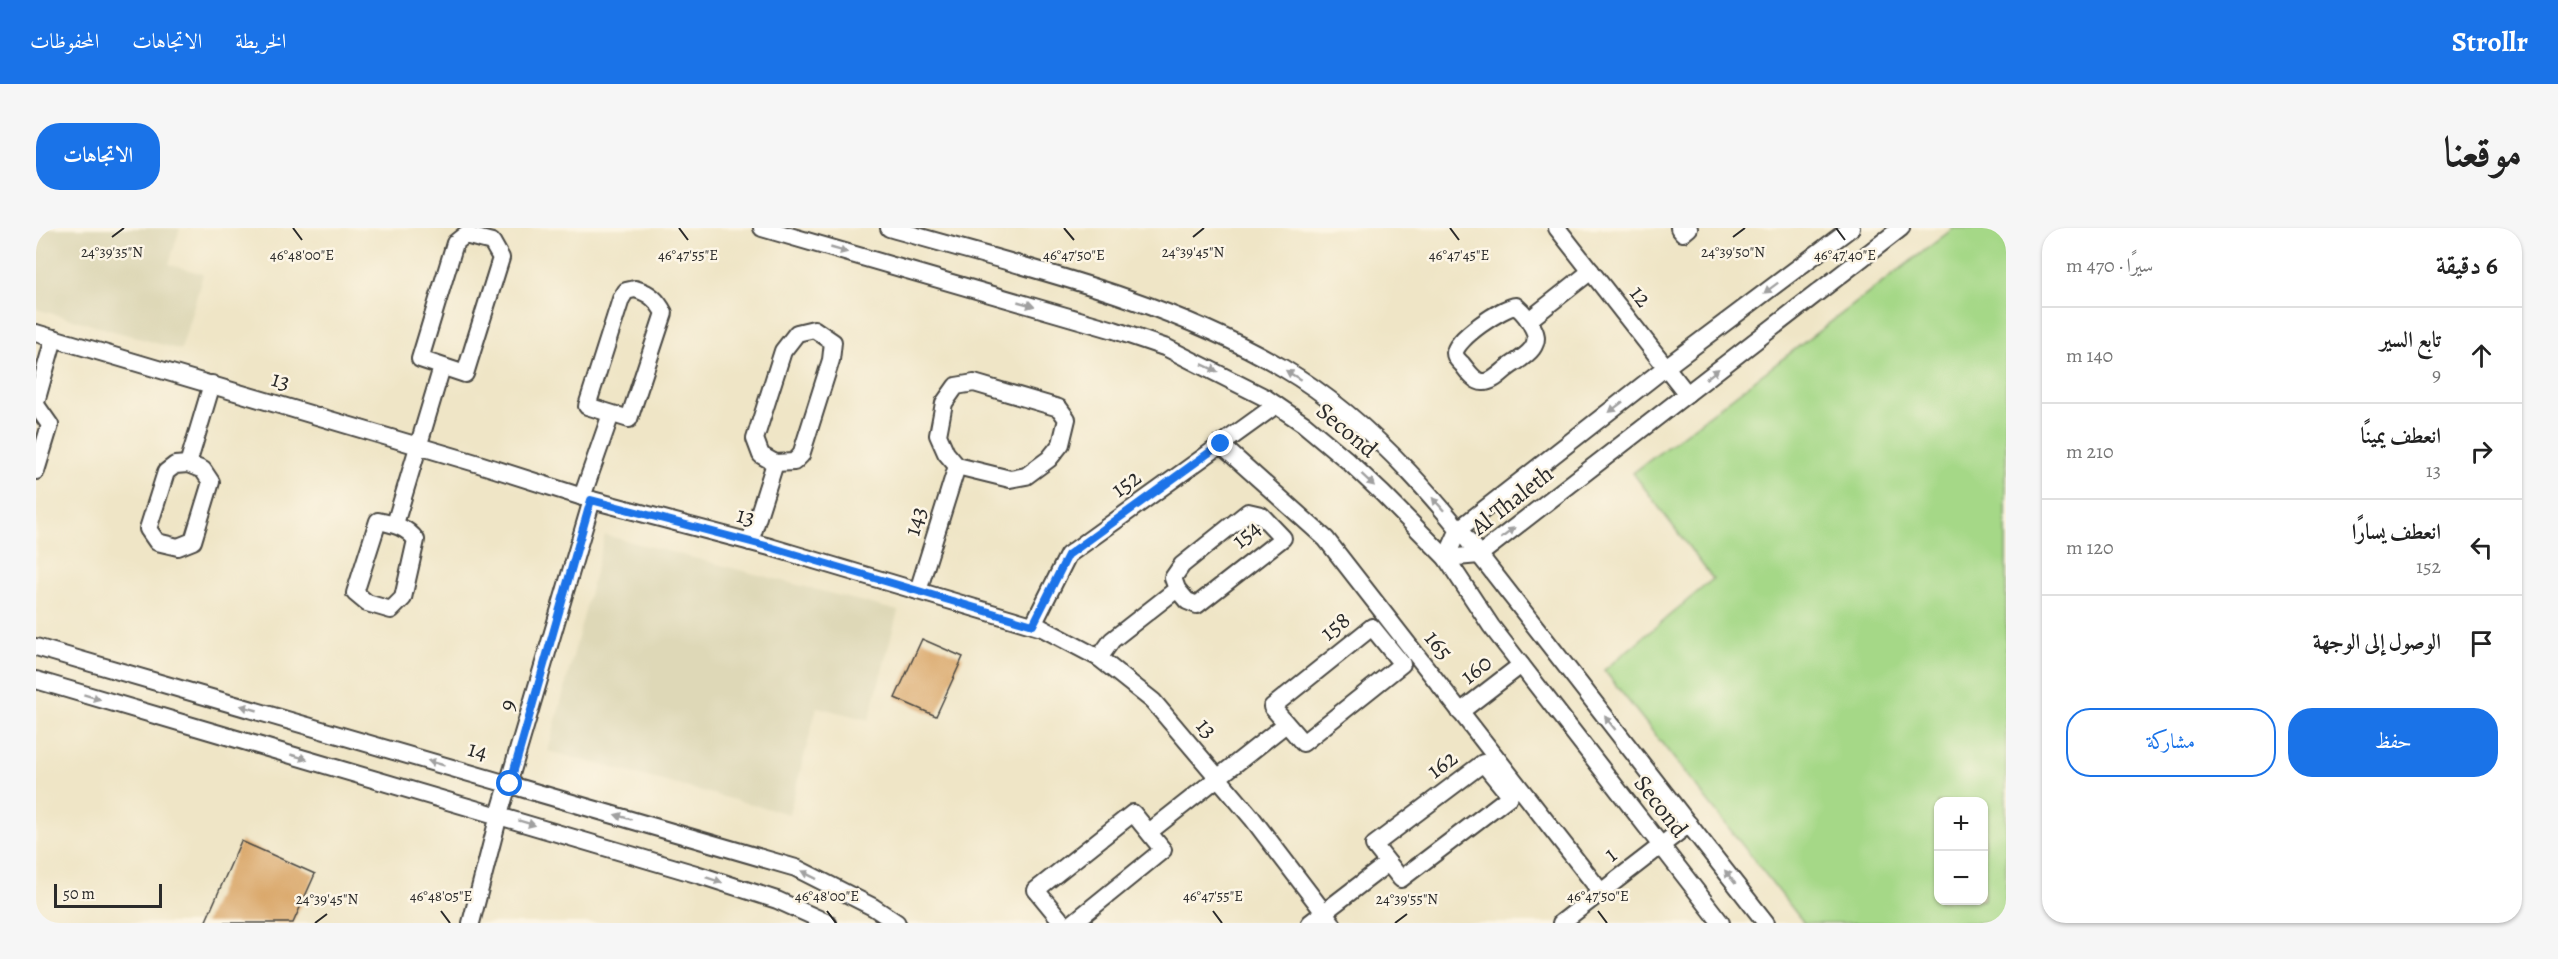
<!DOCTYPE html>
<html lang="ar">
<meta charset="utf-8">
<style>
body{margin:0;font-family:Alegreya,Amiri,serif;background:#f6f6f6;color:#222;direction:rtl}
.controls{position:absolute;right:18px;bottom:18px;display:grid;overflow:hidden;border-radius:12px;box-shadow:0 2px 4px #0004}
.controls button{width:54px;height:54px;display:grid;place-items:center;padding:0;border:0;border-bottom:2px solid #e0e0e0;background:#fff;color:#222;font:30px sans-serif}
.scale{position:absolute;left:18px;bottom:15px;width:108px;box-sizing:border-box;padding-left:6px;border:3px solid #2b2b2b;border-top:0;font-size:16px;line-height:21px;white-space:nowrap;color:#2b2b2b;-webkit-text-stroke:4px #fcf5e5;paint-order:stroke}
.stop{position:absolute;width:18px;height:18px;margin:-14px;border:4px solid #1a73e8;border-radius:50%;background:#fff}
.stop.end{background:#1a73e8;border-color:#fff;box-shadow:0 2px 6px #0008}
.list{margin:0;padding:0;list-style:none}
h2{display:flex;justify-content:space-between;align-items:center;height:78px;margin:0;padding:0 24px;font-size:26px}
h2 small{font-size:20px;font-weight:400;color:#767676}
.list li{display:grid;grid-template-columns:39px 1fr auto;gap:18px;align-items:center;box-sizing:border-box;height:96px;padding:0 24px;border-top:2px solid #e0e0e0}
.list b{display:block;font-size:22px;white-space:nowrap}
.list p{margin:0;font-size:20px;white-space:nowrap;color:#767676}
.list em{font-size:20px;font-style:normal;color:#767676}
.actions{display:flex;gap:12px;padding:18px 24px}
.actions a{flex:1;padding:14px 0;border:2px solid #1a73e8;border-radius:24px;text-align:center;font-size:21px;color:#1a73e8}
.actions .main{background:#1a73e8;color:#fff}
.icon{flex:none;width:33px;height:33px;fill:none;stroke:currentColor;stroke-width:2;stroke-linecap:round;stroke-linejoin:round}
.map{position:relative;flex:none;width:1970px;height:695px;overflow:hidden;direction:ltr;border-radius:24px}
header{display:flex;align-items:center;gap:36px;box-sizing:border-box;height:84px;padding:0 30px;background:#1a73e8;color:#fff}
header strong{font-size:28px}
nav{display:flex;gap:33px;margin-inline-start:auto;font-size:21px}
.intro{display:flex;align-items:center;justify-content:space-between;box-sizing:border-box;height:144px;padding:0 36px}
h1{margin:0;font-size:42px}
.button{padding:15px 27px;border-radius:24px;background:#1a73e8;color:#fff;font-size:21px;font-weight:700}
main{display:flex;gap:36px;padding:0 36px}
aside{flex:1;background:#fff;border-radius:24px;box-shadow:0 2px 4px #0004}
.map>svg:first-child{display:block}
.built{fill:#ded8b7}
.green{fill:#a5d887;stroke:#688259;stroke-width:1.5;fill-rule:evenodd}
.building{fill:#d9a667}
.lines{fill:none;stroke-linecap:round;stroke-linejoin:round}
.minor-casing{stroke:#484742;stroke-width:20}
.minor{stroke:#fff;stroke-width:16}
.oneway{fill:#a0a0a0}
.route{stroke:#1a73e8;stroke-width:8}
.ticks{fill:none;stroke:#2b2b2b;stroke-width:2}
.labels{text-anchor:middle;stroke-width:5;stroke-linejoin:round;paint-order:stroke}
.street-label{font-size:24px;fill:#2b2b2b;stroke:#fcf5e5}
.ticks-label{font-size:15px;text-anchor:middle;fill:#2b2b2b;stroke:#fcf5e5;stroke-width:5;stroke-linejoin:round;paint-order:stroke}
</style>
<header>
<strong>Strollr</strong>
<nav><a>الخريطة</a><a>الاتجاهات</a><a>المحفوظات</a></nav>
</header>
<div class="intro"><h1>موقعنا</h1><a class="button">الاتجاهات</a></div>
<main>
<aside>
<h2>6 دقيقة<small>سيرًا · 470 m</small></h2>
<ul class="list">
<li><svg class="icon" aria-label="ahead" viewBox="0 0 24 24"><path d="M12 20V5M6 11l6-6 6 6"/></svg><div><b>تابع السير</b><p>9</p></div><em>140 m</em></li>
<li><svg class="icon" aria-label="right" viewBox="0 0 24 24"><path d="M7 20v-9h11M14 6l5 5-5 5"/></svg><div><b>انعطف يمينًا</b><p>13</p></div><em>210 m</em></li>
<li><svg class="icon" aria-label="left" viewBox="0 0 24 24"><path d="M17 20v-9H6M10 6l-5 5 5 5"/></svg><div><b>انعطف يسارًا</b><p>152</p></div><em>120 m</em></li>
<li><svg class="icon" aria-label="arrive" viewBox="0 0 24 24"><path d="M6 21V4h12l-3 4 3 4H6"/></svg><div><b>الوصول إلى الوجهة</b></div></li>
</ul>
<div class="actions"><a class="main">حفظ</a><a>مشاركة</a></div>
</aside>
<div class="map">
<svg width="1970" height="695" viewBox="0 0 1970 695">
<rect width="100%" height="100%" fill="#fcf5e5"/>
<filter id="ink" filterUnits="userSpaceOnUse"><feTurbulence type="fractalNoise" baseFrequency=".0167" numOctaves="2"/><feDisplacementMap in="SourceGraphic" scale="12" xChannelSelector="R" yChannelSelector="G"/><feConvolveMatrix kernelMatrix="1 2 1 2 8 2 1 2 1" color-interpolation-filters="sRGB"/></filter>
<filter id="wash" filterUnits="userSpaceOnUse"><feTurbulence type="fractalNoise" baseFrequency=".008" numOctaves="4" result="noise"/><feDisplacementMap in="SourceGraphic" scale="24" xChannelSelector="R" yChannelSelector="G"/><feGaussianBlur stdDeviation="1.35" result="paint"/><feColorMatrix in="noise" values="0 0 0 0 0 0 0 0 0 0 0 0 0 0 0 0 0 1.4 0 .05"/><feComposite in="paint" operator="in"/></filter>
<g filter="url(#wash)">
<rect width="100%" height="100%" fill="#efe5c6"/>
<g class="built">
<polygon points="0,0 144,0 133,36 167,46 145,122 0,81"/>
<polygon points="569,307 862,383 833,492 781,479 753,586 512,523"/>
</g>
<path class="green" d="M1918 0H1970V695H1768L1568 442 1677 351 1597 245ZM1902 574H1948V672H1902Z"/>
<g id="blocks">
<g class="building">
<polygon points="886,411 927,429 900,488 859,470"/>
<polygon points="205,613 279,646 257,695 169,695"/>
</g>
</g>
</g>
<g filter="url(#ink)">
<use href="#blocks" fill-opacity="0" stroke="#484742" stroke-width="1.5"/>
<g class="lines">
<defs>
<g id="minor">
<polyline points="726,0 1078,102 1131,120 1230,170 1268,196 1311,232 1347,266 1410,330 1455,398 1685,695"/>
<path d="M853 0C987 39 1126 69 1247 140 1359 206 1433 315 1512 415 1584 508 1657 602 1730 695"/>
<polyline points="1521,0 1651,166"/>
<polyline points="1643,0 1647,5 1653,0"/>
<polyline points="1815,0 1630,139 1423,301 1410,330 1443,327 1865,0"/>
<polygon points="429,7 456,14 465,30 429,146 384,131 419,15"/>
<path d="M599 61C614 65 621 72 628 85L593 191 551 178 585 71 590 63Z"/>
<path d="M1480 78C1487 84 1493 91 1497 100 1508 120 1485 130 1470 141 1464 146 1455 155 1447 154 1438 154 1431 142 1426 136 1423 133 1419 130 1419 125 1419 111 1467 79 1480 78Z"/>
<polyline points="1493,92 1555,43"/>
<polygon points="778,101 797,114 795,132 765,227 758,234 739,235 725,227 719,211 747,123 761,105"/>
<polyline points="0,105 443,236 556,272 734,319 1006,400 1063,430 1117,473 1216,590 1296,695"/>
<polygon points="938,155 1023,180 1031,191 1025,216 1013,231 990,248 974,251 921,238 910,225 902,207 908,175 920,158"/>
<polyline points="0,174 18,110"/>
<polyline points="0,177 14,197 0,243"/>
<polyline points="1184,216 1290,311 1565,664"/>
<polygon points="152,236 167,242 175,254 157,313 142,319 121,314 112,301 130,244 139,237"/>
<polyline points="152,236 176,156"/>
<polyline points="546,269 575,186"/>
<path d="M342 293C357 296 371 299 380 312L367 370 355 382 331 375 319 365Z"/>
<polyline points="359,296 406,139"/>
<polyline points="714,314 739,235"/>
<polyline points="882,363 921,238"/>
<polyline points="997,397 1032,327 1240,177"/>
<polygon points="1336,399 1366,436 1267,515 1236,479"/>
<polyline points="0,419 760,640 837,679 861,695"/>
<polyline points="1063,430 1076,412 1141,361 1137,350 1146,337 1212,284 1225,287 1247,310 1161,377 1151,373 1141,361"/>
<polyline points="0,452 660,646 741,672 792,695"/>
<polyline points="1424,484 1485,437"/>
<polygon points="1447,535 1474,568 1365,651 1338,617"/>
<polyline points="1113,604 1250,496"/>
<polyline points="435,695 463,587 556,272"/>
<polyline points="1027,695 1000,662 1097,585 1127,622 1037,695"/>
<polyline points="1274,695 1352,635"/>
<polyline points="1525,695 1653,596"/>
</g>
</defs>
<use href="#minor" class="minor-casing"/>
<use href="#minor" class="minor"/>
</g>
<defs><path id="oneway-solid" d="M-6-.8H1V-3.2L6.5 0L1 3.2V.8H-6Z" transform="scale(1.5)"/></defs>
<g class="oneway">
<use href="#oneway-solid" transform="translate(803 22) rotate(16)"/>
<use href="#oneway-solid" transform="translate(1735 60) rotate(143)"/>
<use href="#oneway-solid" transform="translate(990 76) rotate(16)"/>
<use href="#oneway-solid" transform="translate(1174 140) rotate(25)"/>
<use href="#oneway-solid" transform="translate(1676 146) rotate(-38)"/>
<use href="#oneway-solid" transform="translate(1257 147) rotate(-148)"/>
<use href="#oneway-solid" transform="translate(1580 179) rotate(142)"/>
<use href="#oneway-solid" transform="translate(1332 252) rotate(43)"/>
<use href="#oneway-solid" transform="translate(1402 276) rotate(-132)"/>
<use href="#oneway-solid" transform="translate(1472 305) rotate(-38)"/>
<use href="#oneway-solid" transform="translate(56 469) rotate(17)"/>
<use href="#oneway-solid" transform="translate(213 480) rotate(-164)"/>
<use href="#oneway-solid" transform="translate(1574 495) rotate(-128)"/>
<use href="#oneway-solid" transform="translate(263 529) rotate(16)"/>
<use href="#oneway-solid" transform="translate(400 535) rotate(-164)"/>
<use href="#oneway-solid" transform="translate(587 589) rotate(-164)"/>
<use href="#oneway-solid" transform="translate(491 595) rotate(17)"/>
<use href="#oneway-solid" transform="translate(773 647) rotate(-153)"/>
<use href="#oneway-solid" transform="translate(1694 649) rotate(-128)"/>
<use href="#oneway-solid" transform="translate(678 652) rotate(18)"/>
</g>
</g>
<g class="lines" filter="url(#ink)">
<polyline class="route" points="474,556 555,272 734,319 997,397 1032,327 1185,216"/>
</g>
<path class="ticks" d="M257 0 266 12M643 0 652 12M1028 0 1038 12M1414 0 1423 12M1800 0 1809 12M76 9 88 0M1157 9 1168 0M1697 9 1709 0M405 683 414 695M791 683 800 695M1177 683 1186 695M1562 683 1571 695M279 695 291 686M1359 695 1371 686"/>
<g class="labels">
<g class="street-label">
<text transform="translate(1605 68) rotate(52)" y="8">12</text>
<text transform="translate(245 152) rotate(17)" y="8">13</text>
<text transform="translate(1311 202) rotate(40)" y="8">Second</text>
<text transform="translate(1090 255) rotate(-36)" y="8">152</text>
<text transform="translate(1476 272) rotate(-38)" y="8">Al Thaleth</text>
<text transform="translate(710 288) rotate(15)" y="8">13</text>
<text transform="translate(879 293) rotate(-73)" y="8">143</text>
<text transform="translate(1210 306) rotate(-40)" y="8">154</text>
<text transform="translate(1299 398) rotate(-39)" y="8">158</text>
<text transform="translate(1403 417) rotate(52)" y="8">165</text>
<text transform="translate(1440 441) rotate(-38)" y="8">160</text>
<text transform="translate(471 477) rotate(-74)" y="8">9</text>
<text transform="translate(1171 500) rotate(50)" y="8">13</text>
<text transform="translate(442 522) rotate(16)" y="8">14</text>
<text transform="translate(1406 536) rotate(-37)" y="8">162</text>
<text transform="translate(1625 578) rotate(52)" y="8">Second</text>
<text transform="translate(1574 626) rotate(-38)" y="8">1</text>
</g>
</g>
<g class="ticks-label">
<text x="76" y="29">24°39'35"N</text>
<text x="1157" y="29">24°39'45"N</text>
<text x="1697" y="29">24°39'50"N</text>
<text x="266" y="32">46°48'00"E</text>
<text x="652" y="32">46°47'55"E</text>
<text x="1038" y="32">46°47'50"E</text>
<text x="1423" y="32">46°47'45"E</text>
<text x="1809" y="32">46°47'40"E</text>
<text x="405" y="673">46°48'05"E</text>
<text x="791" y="673">46°48'00"E</text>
<text x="1177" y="673">46°47'55"E</text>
<text x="1562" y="673">46°47'50"E</text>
<text x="291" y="676">24°39'45"N</text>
<text x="1371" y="676">24°39'55"N</text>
</g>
</svg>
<div class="controls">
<button>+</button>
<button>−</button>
</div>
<div class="scale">50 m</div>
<div class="stop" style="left:474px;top:556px"></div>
<div class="stop end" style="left:1185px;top:216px"></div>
</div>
</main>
